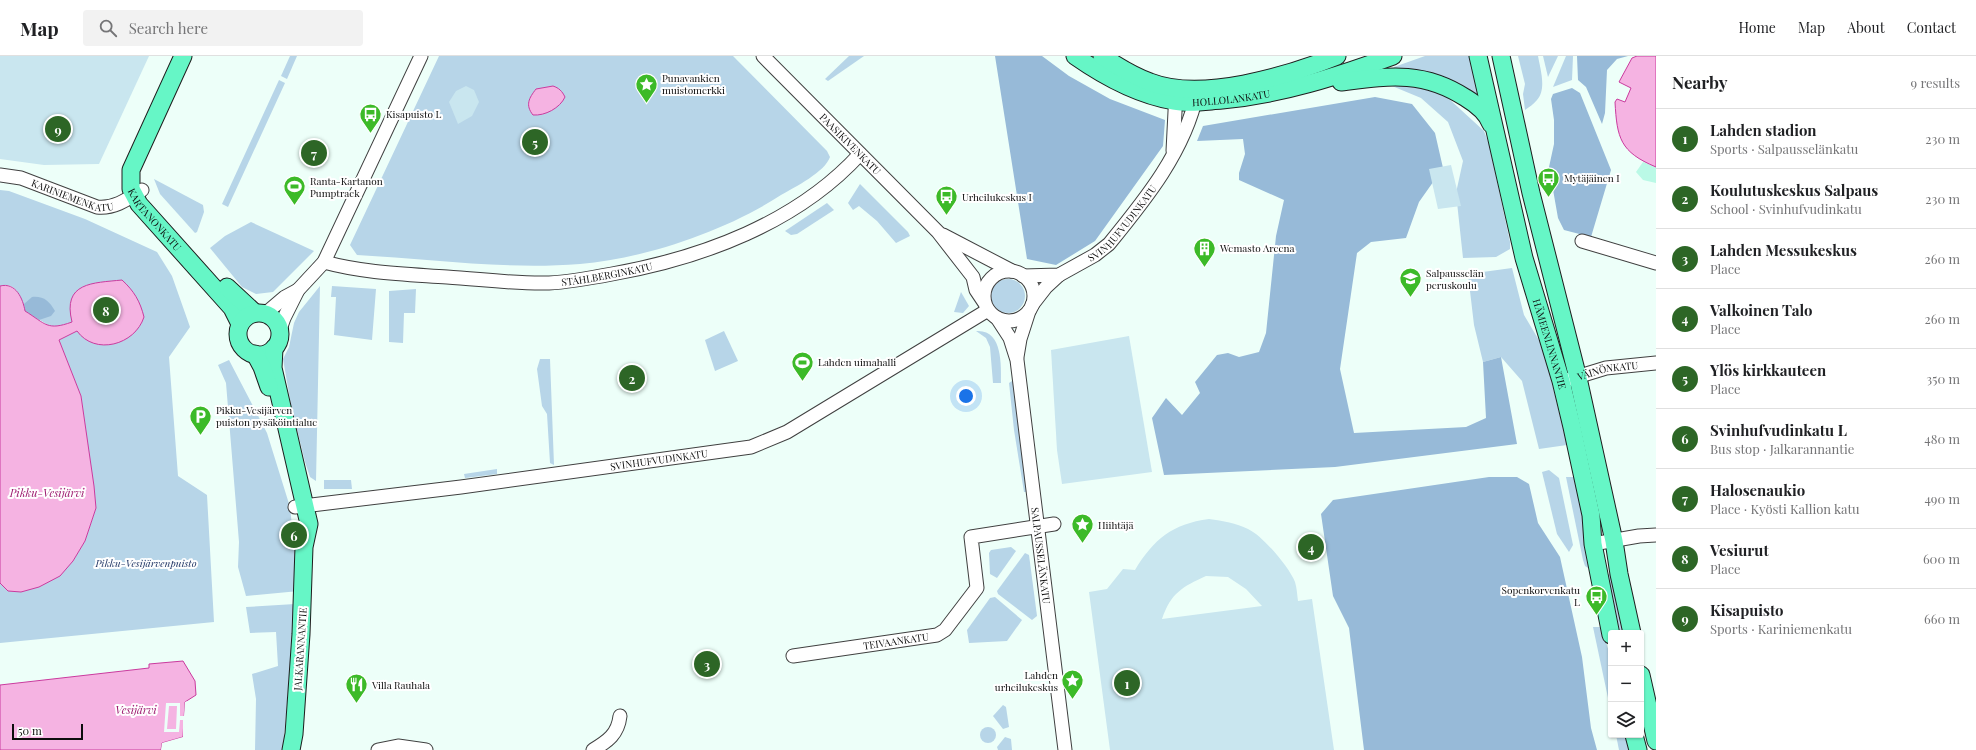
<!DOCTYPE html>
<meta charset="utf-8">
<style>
body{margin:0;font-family:"Playfair Display",serif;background:#f2f2f2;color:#202124}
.controls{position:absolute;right:12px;bottom:12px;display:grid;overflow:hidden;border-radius:4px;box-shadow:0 1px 3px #0004}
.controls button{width:36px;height:36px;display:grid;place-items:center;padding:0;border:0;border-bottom:1px solid #e0e0e0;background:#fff;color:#202124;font:20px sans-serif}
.scale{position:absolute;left:12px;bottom:10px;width:71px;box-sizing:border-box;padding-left:4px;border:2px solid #0d0d0d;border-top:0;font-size:11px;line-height:14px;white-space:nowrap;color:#0d0d0d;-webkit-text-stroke:3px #fff;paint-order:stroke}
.you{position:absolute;left:966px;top:340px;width:14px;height:14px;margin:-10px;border:3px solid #fff;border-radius:50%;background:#1a73e8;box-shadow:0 0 0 6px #1a73e833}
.badge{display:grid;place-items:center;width:26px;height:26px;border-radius:50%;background:#2d6626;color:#fff;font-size:13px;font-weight:700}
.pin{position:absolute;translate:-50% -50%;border:2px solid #fff;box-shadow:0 1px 4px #0006}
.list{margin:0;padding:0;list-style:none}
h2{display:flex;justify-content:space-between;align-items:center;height:52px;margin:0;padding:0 16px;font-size:17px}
h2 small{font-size:13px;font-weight:400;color:#757577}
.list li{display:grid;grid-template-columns:26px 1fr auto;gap:12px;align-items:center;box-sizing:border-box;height:60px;padding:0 16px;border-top:1px solid #e0e0e0}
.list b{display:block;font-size:15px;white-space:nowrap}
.list p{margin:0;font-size:13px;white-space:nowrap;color:#757577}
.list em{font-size:13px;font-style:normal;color:#757577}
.icon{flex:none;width:22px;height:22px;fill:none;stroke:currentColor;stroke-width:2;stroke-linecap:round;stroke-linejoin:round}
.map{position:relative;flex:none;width:1656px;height:694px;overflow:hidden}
header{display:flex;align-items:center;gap:24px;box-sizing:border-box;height:56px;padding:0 20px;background:#fff;border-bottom:1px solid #e0e0e0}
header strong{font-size:19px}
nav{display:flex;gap:22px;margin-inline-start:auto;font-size:14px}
.search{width:280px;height:36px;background:#f2f2f2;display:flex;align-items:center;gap:10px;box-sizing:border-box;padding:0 14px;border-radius:4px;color:#757577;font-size:15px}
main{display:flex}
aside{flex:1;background:#fff}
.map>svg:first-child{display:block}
.green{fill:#b7d5e8}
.forest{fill:#97bad8}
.sand{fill:#baf9e6}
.pitch{fill:#c9e6ef;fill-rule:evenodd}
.water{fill:#f5b3e2;stroke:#ca3b9e}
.pier{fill:#edfff9;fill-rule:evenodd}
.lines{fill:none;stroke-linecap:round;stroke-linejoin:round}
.minor-casing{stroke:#404040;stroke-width:15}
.major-casing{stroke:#1e1e1e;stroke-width:19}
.minor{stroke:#fff;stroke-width:13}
.major{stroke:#66f6c6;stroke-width:17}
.labels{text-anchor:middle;stroke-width:4;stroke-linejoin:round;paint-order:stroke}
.poi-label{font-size:10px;fill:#0d0d0d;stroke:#fff;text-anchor:start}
.street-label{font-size:10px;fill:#0d0d0d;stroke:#fff}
.park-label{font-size:10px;font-style:italic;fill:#1e3363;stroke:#fff}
.water-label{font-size:11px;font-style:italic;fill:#9c196e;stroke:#fff}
</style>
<header>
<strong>Map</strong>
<div class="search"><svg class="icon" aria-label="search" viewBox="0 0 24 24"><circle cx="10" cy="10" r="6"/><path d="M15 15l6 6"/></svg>Search here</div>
<nav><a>Home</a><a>Map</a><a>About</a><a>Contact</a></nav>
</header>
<main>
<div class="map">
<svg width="1656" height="694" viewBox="0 0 1656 694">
<rect width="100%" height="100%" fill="#edfff9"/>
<g class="green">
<polygon points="290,0 297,0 287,23 281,20"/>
<path d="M439 0H733L827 95 830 101C825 116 795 131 781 139 728 174 644 203 580 208 506 214 431 203 357 199L350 189Z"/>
<polygon points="849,0 864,0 828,25 825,23"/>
<path d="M1425 0H1472L1481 41C1472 39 1465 31 1457 27 1437 18 1415 16 1393 13L1394 11Z"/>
<path d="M1518 0H1538C1540 12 1547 33 1537 44 1534 48 1529 51 1525 54L1523 38 1525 28Z"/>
<polygon points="1543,0 1558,0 1548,21"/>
<polygon points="1566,0 1573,0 1572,24 1553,31"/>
<polygon points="279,24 285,27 228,151 222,148"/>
<polygon points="1397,28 1429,32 1448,42 1484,75 1489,88 1510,186 1510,193 1496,201 1463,202 1456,137 1463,105 1448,66 1421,42 1392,30"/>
<polygon points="154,123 203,149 204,156 197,176 195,177 160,138"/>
<polygon points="860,128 908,176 910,180 896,187 877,165 859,150 853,154 848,147"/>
<path d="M0 134 9 135 85 163 157 196 172 220 190 271 169 301 178 420 207 439 214 566 0 587V527L8 535 73 505 85 485 96 452 81 340 59 284 77 275 72 266C54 272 53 273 37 262 34 260 29 258 26 256 18 247 21 225 0 230Z"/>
<polygon points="827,147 834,154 797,178 791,179 785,175"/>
<polygon points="251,166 314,195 273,236 256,238 242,231 210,192 225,180"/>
<polygon points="1512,212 1524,259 1543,291 1567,389 1539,393 1522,325 1501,301 1483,306 1474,269 1468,218"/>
<circle cx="1008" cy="240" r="17"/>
<polygon points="320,230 316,425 310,421 305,406 291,349 283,303 289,291 294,267 299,256"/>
<polygon points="332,230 376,233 372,284 334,279 336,241 331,241"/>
<polygon points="416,233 415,257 404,257 403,287 389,286 389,235"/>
<polygon points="961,236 969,250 963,257 954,256"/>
<polygon points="724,275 738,305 715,315 705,284"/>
<path d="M976 275C1003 273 1001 309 1001 327H993L990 291 986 282Z"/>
<polygon points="540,303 550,303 554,409 550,407 547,358 542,350 537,313"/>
<polygon points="229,304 267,377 290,451 299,535 246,540 238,511 239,486 226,327 218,309"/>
<polygon points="1012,325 1013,326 1027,436 1024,436 1014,374 1009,327"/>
<polygon points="497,413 497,418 465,422 464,418"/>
<polygon points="1549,414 1559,422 1573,489 1569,496 1557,478 1542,416"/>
<polygon points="1566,421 1577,421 1591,511 1588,512 1585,510 1583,504"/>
<polygon points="324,424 351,424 352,433 324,433"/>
<polygon points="1011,491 1016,495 997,522 990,518 989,497 991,494"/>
<polygon points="1025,497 1029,499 1037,560 1032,564 998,538 997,535"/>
<polygon points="1611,518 1624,577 1617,577 1605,519"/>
<polygon points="995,541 1022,564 1007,585 969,587 967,574 990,542"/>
<polygon points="295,548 283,694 255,694 256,643 252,618 278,610 276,576 250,577 246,551"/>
<polygon points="1593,571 1601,571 1611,602 1611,656"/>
<polygon points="1003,649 1006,651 1009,671 1003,673 993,660"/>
<circle cx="988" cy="679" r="8"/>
<polygon points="1616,679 1628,679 1632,694 1619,694"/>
<polygon points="1005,681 1011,683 1012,694 998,694 997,691"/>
</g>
<g class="forest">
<polygon points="995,0 1042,0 1069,20 1110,43 1165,64 1163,90 1095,185 1056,209 1027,203"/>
<polygon points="1577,0 1628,0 1617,3 1607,14 1605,57 1602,68 1586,31 1578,24"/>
<polygon points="1572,32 1580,37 1611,114 1591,181 1564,174 1558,162 1549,111 1554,88 1554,64 1551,43 1553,38"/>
<polygon points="1375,41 1412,48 1435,77 1443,112 1419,146 1406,182 1371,186 1357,197 1340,313 1354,377 1466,371 1486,362 1483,306 1501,301 1517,388 1335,411 1164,419 1152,362 1166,342 1182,359 1200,337 1195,326 1217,299 1228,297 1239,301 1259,296 1266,277 1276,180 1284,144 1239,124 1239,117 1245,98 1243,83 1197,85 1203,70"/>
<path d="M32 241C44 240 49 245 55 255L51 260 39 264 25 255 24 248Z"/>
<polygon points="1489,421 1517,421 1529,428 1538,467 1560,501 1582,601 1591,672 1597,694 1364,694 1349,572 1333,540 1321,458 1333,444"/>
</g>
<polygon class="sand" points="1643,106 1656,111 1656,127 1643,124 1636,116"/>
<g class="pitch">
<polygon points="0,0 149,0 99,108 44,109 0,103"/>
<polygon points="466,30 474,34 479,46 472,60 458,68 449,46 456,35"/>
<polygon points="1451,109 1461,150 1438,153 1429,113"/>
<polygon points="1129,280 1152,416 1062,428 1057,394 1051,294"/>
<path d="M1209 463C1223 465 1236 467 1248 473 1263 480 1289 511 1295 526 1297 532 1297 539 1298 545L1312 543 1334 694H1110L1089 536 1107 533 1123 513 1135 514C1154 483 1172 468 1209 463ZM1206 520 1228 521 1246 533 1262 550 1162 563C1171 537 1182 531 1206 520Z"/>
</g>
<g class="water">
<path d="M1637 0H1656V111C1620 96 1617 82 1615 46L1617 43 1625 46 1631 32 1619 26 1632 2Z"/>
<path d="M553 30C559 32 562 35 565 41 560 52 545 60 533 59 525 49 529 42 536 33Z"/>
<path d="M122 224C134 235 140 245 144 261 135 289 95 300 77 275L59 284 81 340 94 430 96 452 85 485 73 505 60 520 39 531 21 536 8 535 0 527V230C16 226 23 243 25 255 46 268 47 275 72 266 62 226 93 227 122 224Z"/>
<polygon points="183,605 195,625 196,639 185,646 183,681 162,687 161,694 0,694 0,629 149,612 149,608"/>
</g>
<path class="pier" d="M191 644 187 647 184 682 164 688 163 694H161L162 687 183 681V664H180L179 676H164L166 647H180V660H184L185 646ZM169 650H177L176 673H167Z"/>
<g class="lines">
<defs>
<g id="minor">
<path id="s1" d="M763 0 938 176 973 221 976 234 984 246"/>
<polyline points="1173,95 1176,36"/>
<path id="s2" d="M0 119 21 122 97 151C114 153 128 143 142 134"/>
<polyline points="943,179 1012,215"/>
<polyline points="1582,185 1656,207"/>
<path id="s3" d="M324 206C364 217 405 218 447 221 480 223 515 228 549 227 570 226 591 222 612 218 702 202 797 167 860 98"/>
<circle cx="1009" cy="240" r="25"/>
<path id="s4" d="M1023 220 1059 219 1095 199 1109 188C1145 144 1185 95 1197 37"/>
<polyline points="1032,249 1046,231 1059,219"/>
<polyline points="265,258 285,241 298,234"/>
<path id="s5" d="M997 262 1010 282 1017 304 1065 694"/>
<polyline points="279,276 284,262 298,234 324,206 421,0"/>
<polyline points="1017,301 1020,283 1029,255"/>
<path id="s6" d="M1570 323 1606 312 1656 307"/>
<path id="s7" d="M295 451 461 431 751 391 787 376 988 254"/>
<polyline points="1593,488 1639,480 1656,479"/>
<path id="s8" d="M793 600 937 579 945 574 977 532 971 481 1054 468"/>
<polyline points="378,694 398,690 426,694"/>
<path d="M593 694C608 685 618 678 620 660"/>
</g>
<g id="major">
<path id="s9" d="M183 0 131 114V133L139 148 232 252 240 268"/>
<path id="s10" d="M1075 0C1105 21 1138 39 1174 45 1190 48 1207 45 1222 44 1284 38 1335 21 1393 0"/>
<path d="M1102 0C1117 10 1133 20 1150 26 1201 46 1287 20 1337 0"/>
<path id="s11" d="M1478 0 1524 202 1561 325 1572 371 1591 459 1593 488 1611 579"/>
<polyline points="1501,0 1531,137 1578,322 1614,485 1619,518 1632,577"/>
<path d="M1341 26C1388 20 1423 14 1466 42 1476 48 1487 57 1491 68"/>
<polyline points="227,231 255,257"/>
<circle cx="259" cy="278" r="21"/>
<polyline points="274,292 273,312 309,468 304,491 301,578 294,678 291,694"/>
<polyline points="255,298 262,311 269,331"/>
<polyline points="1641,619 1656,685"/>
<polyline points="1634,679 1638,694"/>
</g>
</defs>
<use href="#minor" class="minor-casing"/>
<use href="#major" class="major-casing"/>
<use href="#minor" class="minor"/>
<use href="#major" class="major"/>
</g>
<defs>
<symbol id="sight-pin" viewBox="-11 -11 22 30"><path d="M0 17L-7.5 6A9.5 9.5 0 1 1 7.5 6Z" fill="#3cba28" stroke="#fff"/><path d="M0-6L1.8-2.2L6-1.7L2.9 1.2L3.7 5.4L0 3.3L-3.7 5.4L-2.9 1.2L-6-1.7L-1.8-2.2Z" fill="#fff"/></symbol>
<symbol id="bus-pin" viewBox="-11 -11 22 30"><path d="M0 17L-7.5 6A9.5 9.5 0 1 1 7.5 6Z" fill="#3cba28" stroke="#fff"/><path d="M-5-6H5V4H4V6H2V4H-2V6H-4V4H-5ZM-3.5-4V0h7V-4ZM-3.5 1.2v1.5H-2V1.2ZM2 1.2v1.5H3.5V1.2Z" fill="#fff"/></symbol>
<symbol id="stadium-pin" viewBox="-11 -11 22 30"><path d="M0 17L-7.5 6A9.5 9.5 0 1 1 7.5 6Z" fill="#3cba28" stroke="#fff"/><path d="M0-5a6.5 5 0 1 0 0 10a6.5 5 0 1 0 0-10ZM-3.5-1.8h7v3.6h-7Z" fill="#fff"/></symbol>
<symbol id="building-pin" viewBox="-11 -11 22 30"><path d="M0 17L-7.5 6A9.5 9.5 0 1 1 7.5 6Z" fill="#3cba28" stroke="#fff"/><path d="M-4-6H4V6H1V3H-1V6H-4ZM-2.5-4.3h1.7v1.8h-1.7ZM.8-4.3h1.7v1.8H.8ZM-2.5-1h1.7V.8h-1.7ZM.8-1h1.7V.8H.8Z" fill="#fff"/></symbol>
<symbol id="school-pin" viewBox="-11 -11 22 30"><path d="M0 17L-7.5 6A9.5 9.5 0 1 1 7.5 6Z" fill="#3cba28" stroke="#fff"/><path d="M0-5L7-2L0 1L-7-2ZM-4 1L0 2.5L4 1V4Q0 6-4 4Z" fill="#fff"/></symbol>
<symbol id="parking-pin" viewBox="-11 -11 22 30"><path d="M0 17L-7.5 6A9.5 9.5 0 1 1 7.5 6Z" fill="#3cba28" stroke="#fff"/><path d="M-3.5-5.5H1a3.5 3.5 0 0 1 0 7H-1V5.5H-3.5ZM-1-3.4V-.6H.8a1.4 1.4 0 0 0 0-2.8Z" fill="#fff"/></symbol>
<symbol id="restaurant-pin" viewBox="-11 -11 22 30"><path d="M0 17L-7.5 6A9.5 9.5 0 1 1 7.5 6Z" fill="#3cba28" stroke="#fff"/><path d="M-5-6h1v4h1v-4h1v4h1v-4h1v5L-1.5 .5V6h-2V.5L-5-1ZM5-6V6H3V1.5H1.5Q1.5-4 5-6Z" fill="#fff"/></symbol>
</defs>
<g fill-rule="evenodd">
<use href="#sight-pin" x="634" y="16" width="25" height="34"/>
<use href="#bus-pin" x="358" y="46" width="25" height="34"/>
<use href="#bus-pin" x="1536" y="110" width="25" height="34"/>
<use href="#stadium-pin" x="282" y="118" width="25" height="34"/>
<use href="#bus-pin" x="934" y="128" width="25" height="34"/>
<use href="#building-pin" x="1192" y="180" width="25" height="34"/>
<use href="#school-pin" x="1398" y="210" width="25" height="34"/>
<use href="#stadium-pin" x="790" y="294" width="25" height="34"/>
<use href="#parking-pin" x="188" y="348" width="25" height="34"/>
<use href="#sight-pin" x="1070" y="456" width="25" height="34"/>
<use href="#bus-pin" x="1584" y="528" width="25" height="34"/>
<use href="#sight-pin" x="1060" y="612" width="25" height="34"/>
<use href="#restaurant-pin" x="344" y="616" width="25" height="34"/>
</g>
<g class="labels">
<g class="poi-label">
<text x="662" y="26">Punavankien<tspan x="662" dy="12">muistomerkki</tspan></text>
<text x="386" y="62">Kisapuisto L</text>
<text x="1564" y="126">Mytäjäinen I</text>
<text x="310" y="129">Ranta-Kartanon<tspan x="310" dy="12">Pumptrack</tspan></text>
<text x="962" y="145">Urheilukeskus I</text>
<text x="1220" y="196">Wemasto Areena</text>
<text x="1426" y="221">Salpausselän<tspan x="1426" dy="12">peruskoulu</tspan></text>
<text x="818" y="310">Lahden uimahalli</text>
<text x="216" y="358">Pikku-Vesijärven<tspan x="216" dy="12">puiston pysäköintialue</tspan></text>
<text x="1098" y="473">Hiihtäjä</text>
<text x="1580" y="538" text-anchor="end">Sopenkorvenkatu<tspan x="1580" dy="12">L</tspan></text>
<text x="1058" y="623" text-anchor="end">Lahden<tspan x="1058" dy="12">urheilukeskus</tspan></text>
<text x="372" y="633">Villa Rauhala</text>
</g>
<g class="street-label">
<text dy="4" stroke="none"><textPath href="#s10" startOffset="167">HOLLOLANKATU</textPath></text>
<text dy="4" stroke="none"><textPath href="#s1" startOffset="124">PAASIKIVENKATU</textPath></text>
<text dy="4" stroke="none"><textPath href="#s2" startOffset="76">KARINIEMENKATU</textPath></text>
<text dy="4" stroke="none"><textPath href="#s9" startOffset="183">KARTANONKATU</textPath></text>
<text dy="4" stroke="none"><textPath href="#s4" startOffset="119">SVINHUFVUDINKATU</textPath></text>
<text dy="4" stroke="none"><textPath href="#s3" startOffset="285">STÅHLBERGINKATU</textPath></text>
<text dy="4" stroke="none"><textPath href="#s11" startOffset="297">HÄMEENLINNANTIE</textPath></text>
<text dy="4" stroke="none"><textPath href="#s6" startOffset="39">VÄINÖNKATU</textPath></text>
<text dy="4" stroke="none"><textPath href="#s7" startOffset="367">SVINHUFVUDINKATU</textPath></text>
<text dy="4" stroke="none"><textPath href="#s5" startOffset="244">SALPAUSSELÄNKATU</textPath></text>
<text dy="4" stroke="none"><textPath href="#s8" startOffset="104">TEIVAANKATU</textPath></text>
<text transform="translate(300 593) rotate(-86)" y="4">JALKARANNANTIE</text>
</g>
<g class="park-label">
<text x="146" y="511">Pikku-Vesijärvenpuisto</text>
</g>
<g class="water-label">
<text x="47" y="441">Pikku-Vesijärvi</text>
<text x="136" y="658">Vesijärvi</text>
</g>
</g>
</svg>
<div class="controls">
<button>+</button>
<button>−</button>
<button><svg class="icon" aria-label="layers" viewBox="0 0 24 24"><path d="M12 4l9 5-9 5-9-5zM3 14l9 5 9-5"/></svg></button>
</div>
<div class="scale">50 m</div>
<div class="you"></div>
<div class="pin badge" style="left:1127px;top:627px">1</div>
<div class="pin badge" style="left:632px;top:322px">2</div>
<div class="pin badge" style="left:707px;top:608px">3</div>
<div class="pin badge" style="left:1311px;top:491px">4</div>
<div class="pin badge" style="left:535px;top:86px">5</div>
<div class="pin badge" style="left:294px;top:479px">6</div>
<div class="pin badge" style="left:314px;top:97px">7</div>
<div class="pin badge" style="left:106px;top:254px">8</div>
<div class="pin badge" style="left:58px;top:73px">9</div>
</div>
<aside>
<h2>Nearby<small>9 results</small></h2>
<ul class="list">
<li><span class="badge">1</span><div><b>Lahden stadion</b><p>Sports · Salpausselänkatu</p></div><em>230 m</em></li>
<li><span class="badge">2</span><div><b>Koulutuskeskus Salpaus</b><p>School · Svinhufvudinkatu</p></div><em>230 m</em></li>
<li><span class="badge">3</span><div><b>Lahden Messukeskus</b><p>Place</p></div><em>260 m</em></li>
<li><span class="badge">4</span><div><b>Valkoinen Talo</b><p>Place</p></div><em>260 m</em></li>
<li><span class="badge">5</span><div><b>Ylös kirkkauteen</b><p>Place</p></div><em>350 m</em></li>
<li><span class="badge">6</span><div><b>Svinhufvudinkatu L</b><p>Bus stop · Jalkarannantie</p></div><em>480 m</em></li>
<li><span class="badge">7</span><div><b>Halosenaukio</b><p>Place · Kyösti Kallion katu</p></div><em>490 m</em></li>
<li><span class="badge">8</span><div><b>Vesiurut</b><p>Place</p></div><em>600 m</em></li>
<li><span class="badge">9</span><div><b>Kisapuisto</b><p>Sports · Kariniemenkatu</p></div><em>660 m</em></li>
</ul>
</aside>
</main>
